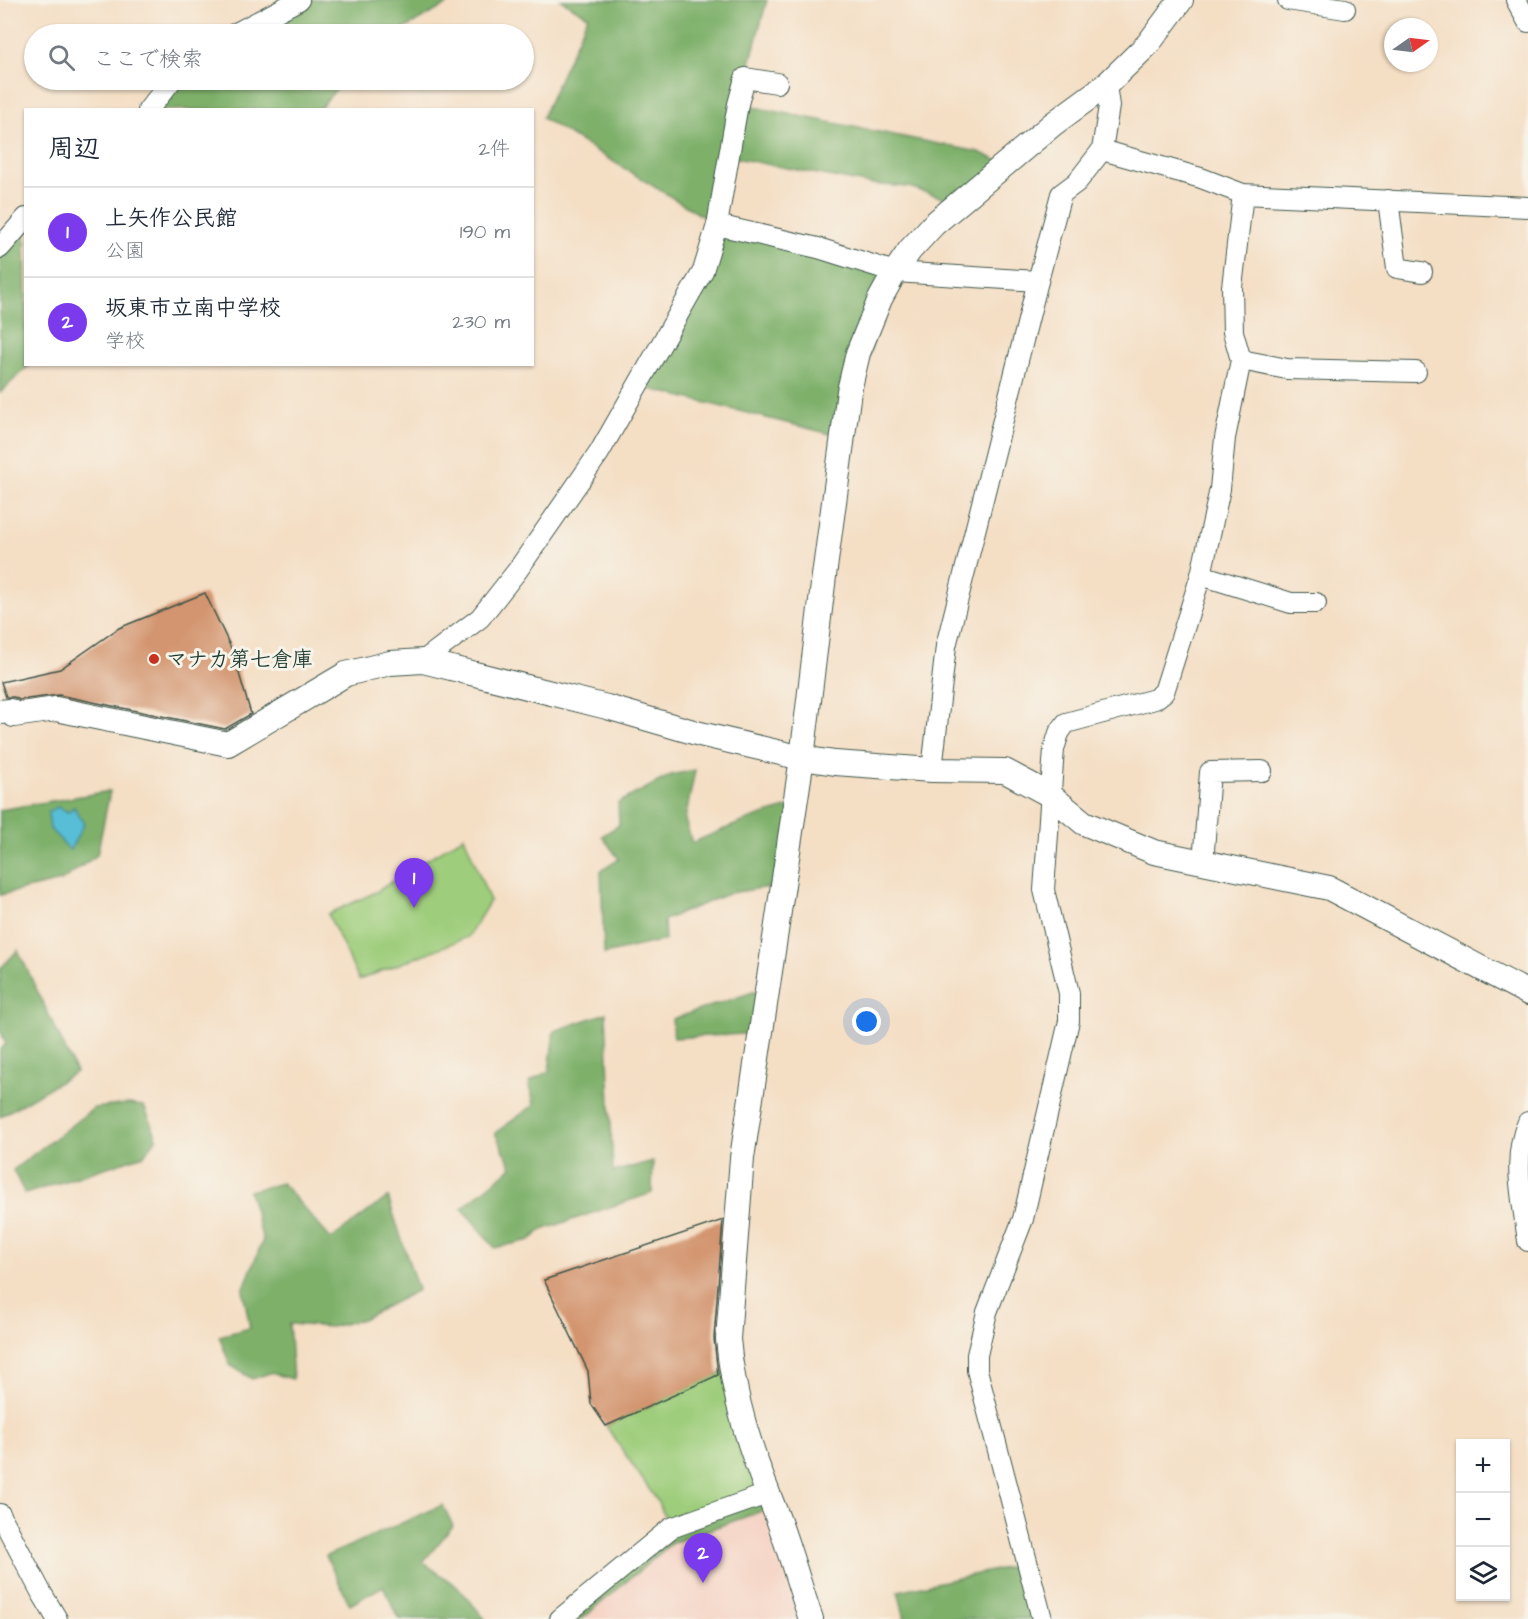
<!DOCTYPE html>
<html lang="ja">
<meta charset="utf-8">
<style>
body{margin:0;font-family:"Architects Daughter","Klee One",sans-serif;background:#f2f2f3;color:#1f2937}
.controls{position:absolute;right:18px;bottom:18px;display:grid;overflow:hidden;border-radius:0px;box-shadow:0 2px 4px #0004}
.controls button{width:54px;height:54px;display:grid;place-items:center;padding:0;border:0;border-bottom:2px solid #e0e1e3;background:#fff;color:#1f2937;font:30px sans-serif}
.compass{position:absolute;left:1384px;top:18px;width:54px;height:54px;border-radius:50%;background:#fff;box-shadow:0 2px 4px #0004;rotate:76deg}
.you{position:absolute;left:867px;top:1022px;width:21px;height:21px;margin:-15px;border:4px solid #fff;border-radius:50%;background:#1a73e8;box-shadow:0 0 0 9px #1a73e833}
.badge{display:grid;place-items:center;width:39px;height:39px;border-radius:50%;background:#7c3aed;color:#fff;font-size:20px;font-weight:700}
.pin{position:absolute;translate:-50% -50px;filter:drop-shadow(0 2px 3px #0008)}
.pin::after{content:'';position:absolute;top:32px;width:21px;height:18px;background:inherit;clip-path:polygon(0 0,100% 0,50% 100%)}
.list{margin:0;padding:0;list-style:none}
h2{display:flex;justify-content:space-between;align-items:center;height:78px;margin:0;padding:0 24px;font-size:26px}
h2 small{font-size:20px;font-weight:400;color:#747a83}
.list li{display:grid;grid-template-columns:39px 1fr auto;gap:18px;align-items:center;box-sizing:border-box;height:90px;padding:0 24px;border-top:2px solid #e0e1e3}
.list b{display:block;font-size:22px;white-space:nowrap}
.list p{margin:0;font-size:20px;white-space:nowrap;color:#747a83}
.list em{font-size:20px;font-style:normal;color:#747a83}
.icon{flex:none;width:33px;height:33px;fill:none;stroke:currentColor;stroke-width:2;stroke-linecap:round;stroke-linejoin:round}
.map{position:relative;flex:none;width:1528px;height:1619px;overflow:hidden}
.search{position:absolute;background:#fff;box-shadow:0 2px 4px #0004;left:24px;top:24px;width:510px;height:66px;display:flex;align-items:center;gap:15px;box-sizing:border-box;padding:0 21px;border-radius:33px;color:#747a83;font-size:22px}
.panel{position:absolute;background:#fff;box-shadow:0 2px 4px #0004;left:24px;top:108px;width:510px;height:258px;border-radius:0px}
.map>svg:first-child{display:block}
.built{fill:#f5d2c3}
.green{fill:#9ecd7b;stroke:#5e8558;stroke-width:1.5}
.forest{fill:#7eb06b;stroke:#4e7650;stroke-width:1.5}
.water{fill:#59bed7;stroke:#3c7e86;stroke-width:1.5}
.building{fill:#d39570}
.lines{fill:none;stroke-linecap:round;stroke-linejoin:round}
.minor-casing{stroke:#3f554a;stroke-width:22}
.tertiary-casing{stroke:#3f554a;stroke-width:26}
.minor{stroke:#fff;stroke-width:20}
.tertiary{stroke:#fff;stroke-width:24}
.poi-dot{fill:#c8321e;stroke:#f7f3e8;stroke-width:2}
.labels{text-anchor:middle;stroke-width:6;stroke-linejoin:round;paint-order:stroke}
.poi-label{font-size:21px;font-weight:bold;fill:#1f3d34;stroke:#f7f3e8;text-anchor:start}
</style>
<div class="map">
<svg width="1528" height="1619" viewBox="0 0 1528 1619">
<rect width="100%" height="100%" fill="#f7f3e8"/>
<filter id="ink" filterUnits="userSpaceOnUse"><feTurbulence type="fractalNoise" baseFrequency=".0167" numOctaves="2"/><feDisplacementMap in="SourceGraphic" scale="12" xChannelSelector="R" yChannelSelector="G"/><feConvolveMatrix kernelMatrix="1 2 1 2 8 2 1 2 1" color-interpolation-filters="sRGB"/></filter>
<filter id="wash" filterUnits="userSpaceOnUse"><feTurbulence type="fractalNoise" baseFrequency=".008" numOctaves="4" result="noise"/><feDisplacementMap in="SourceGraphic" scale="24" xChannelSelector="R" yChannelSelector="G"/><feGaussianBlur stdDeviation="1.35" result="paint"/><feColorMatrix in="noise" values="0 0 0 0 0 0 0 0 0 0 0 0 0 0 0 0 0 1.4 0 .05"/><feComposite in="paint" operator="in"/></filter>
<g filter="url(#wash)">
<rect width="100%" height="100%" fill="#f4dec4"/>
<polygon class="built" points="763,1511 799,1619 576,1619 662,1547"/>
<g class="green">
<polygon points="464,836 490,901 468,937 359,980 328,914 376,892"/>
<polygon points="730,1369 767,1494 671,1528 656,1499 606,1426"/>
</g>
<g class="forest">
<polygon points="299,0 455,0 395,34 234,34"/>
<polygon points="561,0 767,0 739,104 979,152 1005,164 959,203 909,187 870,184 730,157 717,225 895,272 843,437 638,386 717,225 542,118 588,16"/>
<polygon points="172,80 344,80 319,109 148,110"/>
<polygon points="25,219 26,364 29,365 0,393 0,248"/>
<path d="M695 770 685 820 692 843C725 828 759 814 795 806L783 885 730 893 664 920 665 940 604 954 601 871 619 859 602 836 619 825 618 803 671 775Z"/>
<polygon points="110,791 97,855 61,881 0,895 0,810"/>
<polygon points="18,950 76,1072 0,1117 0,1049 6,1044 0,1030 0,969"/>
<polygon points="768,987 761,1033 674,1038 672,1019"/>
<polygon points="606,1013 613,1172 653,1161 652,1193 542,1230 530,1240 495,1248 462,1208 512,1167 495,1133 534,1105 529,1082 549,1071 554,1031"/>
<polygon points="128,1104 144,1106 157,1138 144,1155 25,1194 13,1170 94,1108"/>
<polygon points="282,1183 331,1239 388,1197 418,1290 363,1319 331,1327 289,1324 293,1379 270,1373 252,1379 230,1365 219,1336 250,1328 243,1290 263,1240 249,1191"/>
<polygon points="767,1494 773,1507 672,1543 582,1619 560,1619 671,1528"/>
<polygon points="443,1505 453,1526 423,1562 459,1588 485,1619 399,1619 383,1586 350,1605 326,1556"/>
<polygon points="1028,1563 1042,1619 905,1619 898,1591"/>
</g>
<polygon class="water" points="57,807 68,812 74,807 84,824 70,850 50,829 48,812"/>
<g id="blocks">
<g class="building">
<polygon points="205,593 232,650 251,714 225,729 59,695 19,700 14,697 6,697 1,682 60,669 119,628"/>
<polygon points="723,1220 714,1338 718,1375 606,1426 591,1404 588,1371 544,1280"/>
</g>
</g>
</g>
<g filter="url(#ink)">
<use href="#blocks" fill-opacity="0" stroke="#3f554a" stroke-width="1.5"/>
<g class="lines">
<defs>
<g id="minor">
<polyline points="1288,0 1345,9"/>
<polyline points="1516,0 1528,22"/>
<polyline points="234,34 299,0"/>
<polyline points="1106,85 1109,106 1102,150 1201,178 1243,194 1528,207"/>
<polyline points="148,110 172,80"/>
<polyline points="1388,200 1397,268 1422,272"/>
<polyline points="717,225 738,104 745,78 777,83"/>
<polyline points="0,248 26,218"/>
<polyline points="1241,360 1287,369 1416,372"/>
<polyline points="1201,575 1291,603 1316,603"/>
<polyline points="423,661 480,618 517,571 599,453 703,271 717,225 818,248 895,272 1038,281 1061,194 1077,182 1102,150"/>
<polyline points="932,770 946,646 1038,281"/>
<polyline points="1203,863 1210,772 1262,771"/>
<path d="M1528 1122C1511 1159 1523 1202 1528 1241"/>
<polyline points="0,1514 41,1592 57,1619"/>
<polyline points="560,1619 671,1528 767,1494"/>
<polyline points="1042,1619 977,1370 977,1355 987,1312 1023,1219 1069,1021 1069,993 1044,890 1054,749 1059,733 1066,723 1155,699 1164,692 1201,575 1220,489 1225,438 1241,360 1233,332 1232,287 1243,194"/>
</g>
<g id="tertiary">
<polyline points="0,712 10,711 14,715 56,709 228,744 346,674 390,663 423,661 607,707 700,734 802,758 835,763 932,770 1005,771 1050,795 1084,823 1154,852 1329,888 1528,993"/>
<path d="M811 1619C798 1582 788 1543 773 1506 751 1452 733 1398 728 1339L742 1158 802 758 824 576 849 391 858 353 880 299 895 272 910 250 934 224 1053 124 1106 85 1148 44 1181 0"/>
</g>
</defs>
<use href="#minor" class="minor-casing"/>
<use href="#tertiary" class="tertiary-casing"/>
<use href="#minor" class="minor"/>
<use href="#tertiary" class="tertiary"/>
</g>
</g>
<circle class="poi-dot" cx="154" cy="659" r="6"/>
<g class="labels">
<g class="poi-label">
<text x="166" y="666">マナカ第七倉庫</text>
</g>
</g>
</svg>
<div class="controls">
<button>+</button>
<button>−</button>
<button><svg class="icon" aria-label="layers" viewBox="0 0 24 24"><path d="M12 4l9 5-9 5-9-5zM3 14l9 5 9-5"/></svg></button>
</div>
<svg class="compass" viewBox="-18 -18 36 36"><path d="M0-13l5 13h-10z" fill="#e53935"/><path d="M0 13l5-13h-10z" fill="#747a83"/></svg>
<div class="you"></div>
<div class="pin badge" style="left:414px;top:908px">1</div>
<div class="pin badge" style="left:703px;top:1583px">2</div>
<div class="search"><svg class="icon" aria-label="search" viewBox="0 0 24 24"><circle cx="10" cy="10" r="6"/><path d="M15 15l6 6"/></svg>ここで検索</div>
<section class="panel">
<h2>周辺<small>2件</small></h2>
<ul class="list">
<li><span class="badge">1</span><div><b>上矢作公民館</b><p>公園</p></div><em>190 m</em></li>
<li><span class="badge">2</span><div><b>坂東市立南中学校</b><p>学校</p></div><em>230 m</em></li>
</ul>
</section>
</div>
